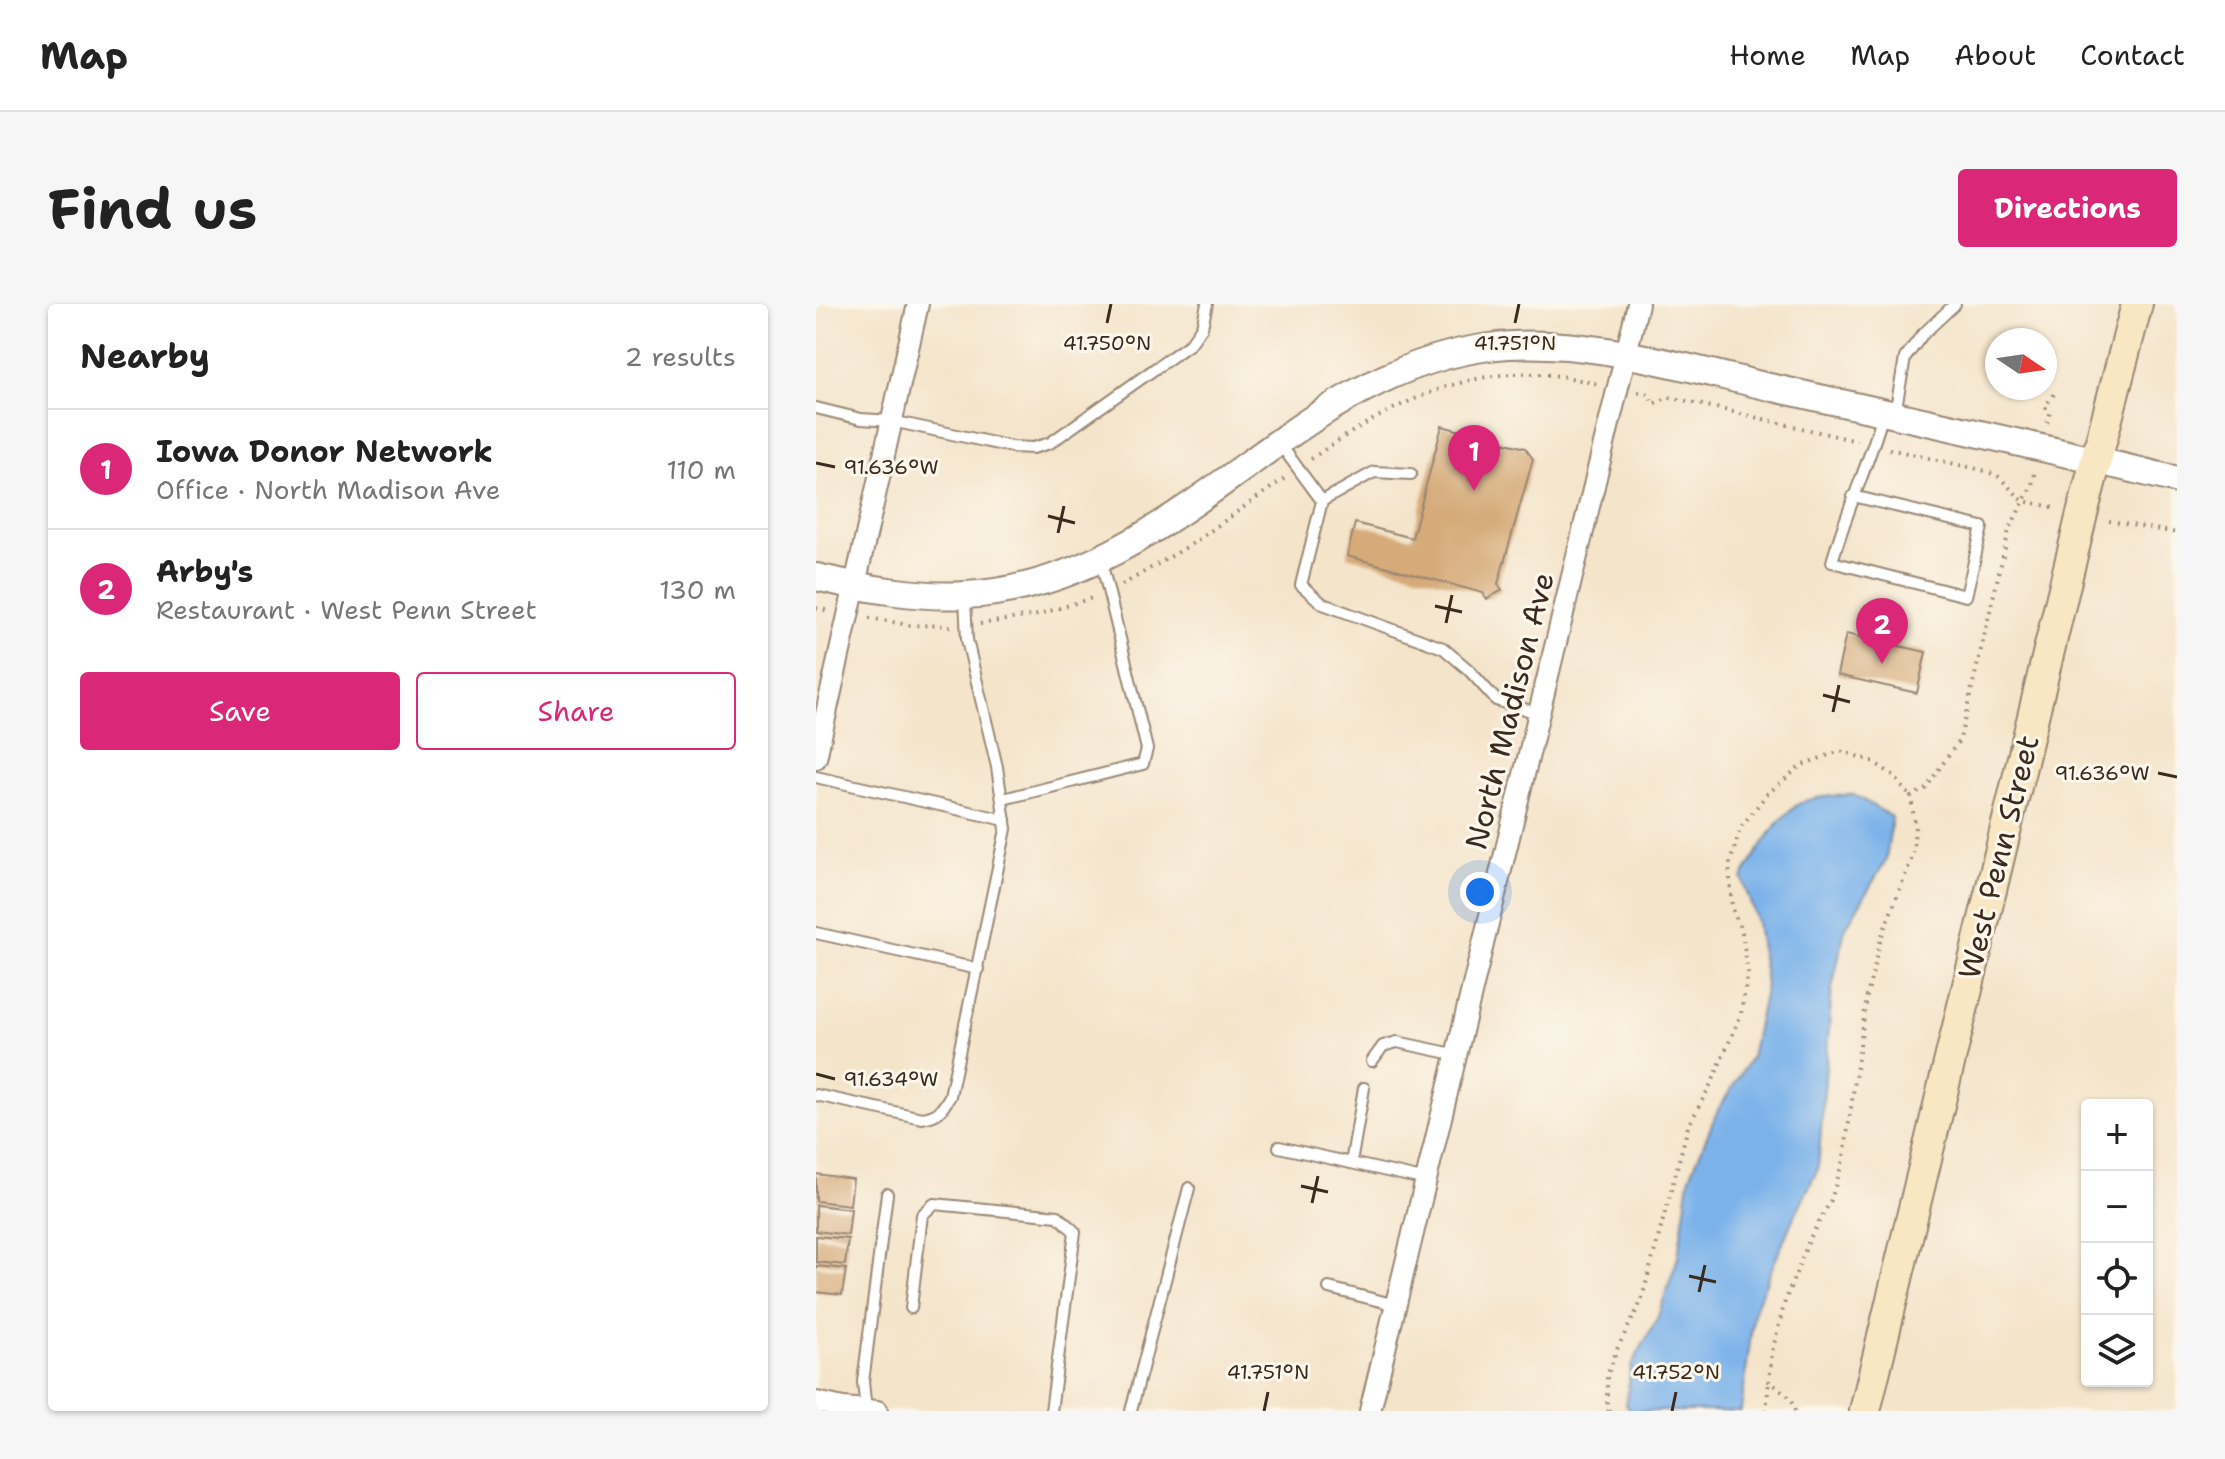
<!DOCTYPE html>
<meta charset="utf-8">
<style>
body{margin:0;font-family:"Shantell Sans",sans-serif;background:#f6f6f6;color:#222}
.controls{position:absolute;right:24px;bottom:24px;display:grid;overflow:hidden;border-radius:8px;box-shadow:0 2px 6px #0004}
.controls button{width:72px;height:72px;display:grid;place-items:center;padding:0;border:0;border-bottom:2px solid #e0e0e0;background:#fff;color:#222;font:40px sans-serif}
.compass{position:absolute;left:1169px;top:24px;width:72px;height:72px;border-radius:50%;background:#fff;box-shadow:0 2px 6px #0004;rotate:103deg}
.you{position:absolute;left:664px;top:588px;width:28px;height:28px;margin:-20px;border:6px solid #fff;border-radius:50%;background:#1a73e8;box-shadow:0 0 0 12px #1a73e833}
.badge{display:grid;place-items:center;width:52px;height:52px;border-radius:50%;background:#db2777;color:#fff;font-size:26px;font-weight:700}
.pin{position:absolute;translate:-50% -66px;filter:drop-shadow(0 2px 4px #0008)}
.pin::after{content:'';position:absolute;top:42px;width:28px;height:24px;background:inherit;clip-path:polygon(0 0,100% 0,50% 100%)}
.list{margin:0;padding:0;list-style:none}
h2{display:flex;justify-content:space-between;align-items:center;height:104px;margin:0;padding:0 32px;font-size:34px}
h2 small{font-size:26px;font-weight:400;color:#767676}
.list li{display:grid;grid-template-columns:52px 1fr auto;gap:24px;align-items:center;box-sizing:border-box;height:120px;padding:0 32px;border-top:2px solid #e0e0e0}
.list b{display:block;font-size:30px;white-space:nowrap}
.list p{margin:0;font-size:26px;white-space:nowrap;color:#767676}
.list em{font-size:26px;font-style:normal;color:#767676}
.actions{display:flex;gap:16px;padding:24px 32px}
.actions a{flex:1;padding:18px 0;border:2px solid #db2777;border-radius:8px;text-align:center;font-size:28px;color:#db2777}
.actions .main{background:#db2777;color:#fff}
.icon{flex:none;width:44px;height:44px;fill:none;stroke:currentColor;stroke-width:2;stroke-linecap:round;stroke-linejoin:round}
.map{position:relative;flex:none;width:1361px;height:1107px;overflow:hidden;border-radius:8px}
header{display:flex;align-items:center;gap:48px;box-sizing:border-box;height:112px;padding:0 40px;background:#fff;border-bottom:2px solid #e0e0e0}
header strong{font-size:38px}
nav{display:flex;gap:44px;margin-inline-start:auto;font-size:28px}
.intro{display:flex;align-items:center;justify-content:space-between;box-sizing:border-box;height:192px;padding:0 48px}
h1{margin:0;font-size:56px}
.button{padding:20px 36px;border-radius:8px;background:#db2777;color:#fff;font-size:28px;font-weight:700}
main{display:flex;gap:48px;padding:0 48px}
aside{flex:1;background:#fff;border-radius:8px;box-shadow:0 2px 6px #0004}
.map>svg:first-child{display:block}
.water{fill:#7cb2ea;stroke:#5c6e84;stroke-width:2}
.building{fill:#d6aa79}
.lines{fill:none;stroke-linecap:round;stroke-linejoin:round}
.service-casing{stroke:#988774;stroke-width:14}
.minor-casing{stroke:#988774;stroke-width:24}
.tertiary-casing{stroke:#988774;stroke-width:30}
.secondary-casing{stroke:#988774;stroke-width:34}
.path{stroke:#988774;stroke-width:4;stroke-dasharray:2 6;stroke-linecap:butt}
.service{stroke:#fff;stroke-width:10}
.minor{stroke:#fff;stroke-width:20}
.tertiary{stroke:#fff;stroke-width:26}
.secondary{stroke:#f9e7c3;stroke-width:30}
.ticks{fill:none;stroke:#3b2a1e;stroke-width:3}
.labels{text-anchor:middle;stroke-width:6;stroke-linejoin:round;paint-order:stroke}
.street-label{font-size:30px;fill:#3b2a1e;stroke:#fbf7ec}
.ticks-label{font-size:20px;text-anchor:middle;fill:#3b2a1e;stroke:#fbf7ec;stroke-width:6;stroke-linejoin:round;paint-order:stroke}
</style>
<header>
<strong>Map</strong>
<nav><a>Home</a><a>Map</a><a>About</a><a>Contact</a></nav>
</header>
<div class="intro"><h1>Find us</h1><a class="button">Directions</a></div>
<main>
<aside>
<h2>Nearby<small>2 results</small></h2>
<ul class="list">
<li><span class="badge">1</span><div><b>Iowa Donor Network</b><p>Office · North Madison Ave</p></div><em>110 m</em></li>
<li><span class="badge">2</span><div><b>Arby's</b><p>Restaurant · West Penn Street</p></div><em>130 m</em></li>
</ul>
<div class="actions"><a class="main">Save</a><a>Share</a></div>
</aside>
<div class="map">
<svg width="1361" height="1107" viewBox="0 0 1361 1107">
<rect width="100%" height="100%" fill="#fbf7ec"/>
<filter id="ink" filterUnits="userSpaceOnUse"><feTurbulence type="fractalNoise" baseFrequency=".0125" numOctaves="2"/><feDisplacementMap in="SourceGraphic" scale="16" xChannelSelector="R" yChannelSelector="G"/><feConvolveMatrix kernelMatrix="1 2 1 2 8 2 1 2 1" color-interpolation-filters="sRGB"/></filter>
<filter id="wash" filterUnits="userSpaceOnUse"><feTurbulence type="fractalNoise" baseFrequency=".006" numOctaves="4" result="noise"/><feDisplacementMap in="SourceGraphic" scale="32" xChannelSelector="R" yChannelSelector="G"/><feGaussianBlur stdDeviation="1.8" result="paint"/><feColorMatrix in="noise" values="0 0 0 0 0 0 0 0 0 0 0 0 0 0 0 0 0 1.4 0 .05"/><feComposite in="paint" operator="in"/></filter>
<g filter="url(#wash)">
<rect width="100%" height="100%" fill="#f4e4ca"/>
<path class="water" d="M1037 490 1076 513 1070 556 1029 625 1016 684 1002 865 975 919 938 1007 925 1107H814L810 1100 815 1062 841 1015 862 953 873 875 901 808 935 753 950 681 941 618 926 574C939 552 966 503 992 496 1006 492 1022 492 1037 490Z"/>
<g id="blocks">
<g class="building">
<polygon points="626,122 709,144 717,155 682,280 686,286 671,295 667,289 531,252 539,219 596,234"/>
<polygon points="1030,330 1110,348 1101,389 1021,371"/>
<polygon points="0,870 37,875 34,901 0,897"/>
<polygon points="0,901 35,905 32,931 0,927"/>
<polygon points="0,932 32,935 29,961 0,958"/>
<polygon points="0,962 30,965 26,991 0,988"/>
</g>
</g>
</g>
<g filter="url(#ink)">
<use href="#blocks" fill-opacity="0" stroke="#988774" stroke-width="2"/>
<g class="lines">
<defs>
<g id="service">
<polyline points="0,104 45,115 76,117 196,143 217,144 234,139 374,40 386,23 391,0"/>
<polyline points="1079,109 1089,54 1106,31 1139,0"/>
<polyline points="464,140 506,197 485,281 507,300 627,344 653,366 680,396 724,410"/>
<path d="M1037 192 1166 223 1150 292 1016 258C1030 207 1053 160 1067 110"/>
<polyline points="506,197 558,168 595,170"/>
<polyline points="0,473 189,516"/>
<polyline points="187,495 327,460 331,445 285,257"/>
<polyline points="0,629 162,665"/>
<polyline points="556,757 567,742 581,738 642,751"/>
<polyline points="548,784 535,859 611,876"/>
<path d="M0 791 106 814C122 812 126 806 134 792L190 525 181 463 151 336 149 294"/>
<polyline points="463,843 535,859"/>
<polyline points="513,984 580,1001"/>
<polyline points="95,1004 106,911 118,900 242,912 259,928 235,1107"/>
<polyline points="50,1107 47,1078 71,890"/>
<polyline points="315,1107 373,884"/>
</g>
<g id="minor">
<polyline points="0,454 102,0"/>
<polyline points="0,1098 27,1104 61,1107"/>
<polyline points="554,1107 822,0"/>
</g>
<path id="tertiary" d="M0 273C49 284 100 294 150 291 276 284 371 203 470 133 531 90 597 53 673 43 764 31 870 64 958 84 1093 114 1227 143 1361 176"/>
<polyline id="secondary" points="1049,1107 1266,210 1321,0"/>
</defs>
<use href="#service" class="service-casing"/>
<use href="#minor" class="minor-casing"/>
<use href="#tertiary" class="tertiary-casing"/>
<use href="#secondary" class="secondary-casing"/>
<g class="path">
<polyline points="822,88 833,90 837,100 853,93 1041,137"/>
<polyline points="1231,119 1234,108 1229,103 1238,90"/>
<polyline points="1073,145 1170,167 1183,173 1207,197 1241,204"/>
<path d="M495 155C563 107 648 61 734 71 750 72 766 77 782 80"/>
<polyline points="1293,217 1361,229"/>
<polyline points="306,281 376,240 469,174"/>
<polyline points="0,304 13,307"/>
<polyline points="53,314 93,321 135,322"/>
<polyline points="164,320 221,311 276,294"/>
<polyline points="793,1107 791,1101 791,1072 802,1043 825,998 872,823 897,776 925,710 932,668 926,629 916,604 913,562 925,523 951,490 986,461 1024,447 1056,457 1077,471 1095,493"/>
<polyline points="950,1107 953,1078"/>
<polyline points="979,1107 974,1094 953,1077 956,1048 969,997 994,934 1015,896 1028,853 1051,692 1065,634 1097,551 1099,523 1095,493 1110,484 1144,435 1193,226 1216,181 1219,167"/>
</g>
<use href="#service" class="service"/>
<use href="#minor" class="minor"/>
<use href="#tertiary" class="tertiary"/>
<use href="#secondary" class="secondary"/>
</g>
</g>
<path class="ticks" d="M291 19 295 0M699 19 703 0M0 159 19 163M232 212 259 219M242 229 248 202M619 302 646 308M630 319 636 291M1007 391 1034 398M1017 408 1023 381M1342 469 1361 473M0 770 19 775M485 882 512 888M496 899 502 872M873 972 900 978M883 988 889 961M448 1107 452 1088M856 1107 860 1088"/>
<g class="labels">
<g class="street-label">
<text transform="translate(694 407) rotate(-76)" y="10">North Madison Ave</text>
<text transform="translate(1183 553) rotate(-76)" y="10">West Penn Street</text>
</g>
</g>
<g class="ticks-label">
<text x="291" y="46">41.750°N</text>
<text x="699" y="46">41.751°N</text>
<text x="75" y="170">91.636°W</text>
<text x="1286" y="476">91.636°W</text>
<text x="75" y="782">91.634°W</text>
<text x="452" y="1075">41.751°N</text>
<text x="860" y="1075">41.752°N</text>
</g>
</svg>
<div class="controls">
<button>+</button>
<button>−</button>
<button><svg class="icon" aria-label="locate" viewBox="0 0 24 24"><circle cx="12" cy="12" r="6"/><path d="M12 2v4M12 18v4M2 12h4M18 12h4"/></svg></button>
<button><svg class="icon" aria-label="layers" viewBox="0 0 24 24"><path d="M12 4l9 5-9 5-9-5zM3 14l9 5 9-5"/></svg></button>
</div>
<svg class="compass" viewBox="-18 -18 36 36"><path d="M0-13l5 13h-10z" fill="#e53935"/><path d="M0 13l5-13h-10z" fill="#767676"/></svg>
<div class="you"></div>
<div class="pin badge" style="left:658px;top:187px">1</div>
<div class="pin badge" style="left:1066px;top:360px">2</div>
</div>
</main>
